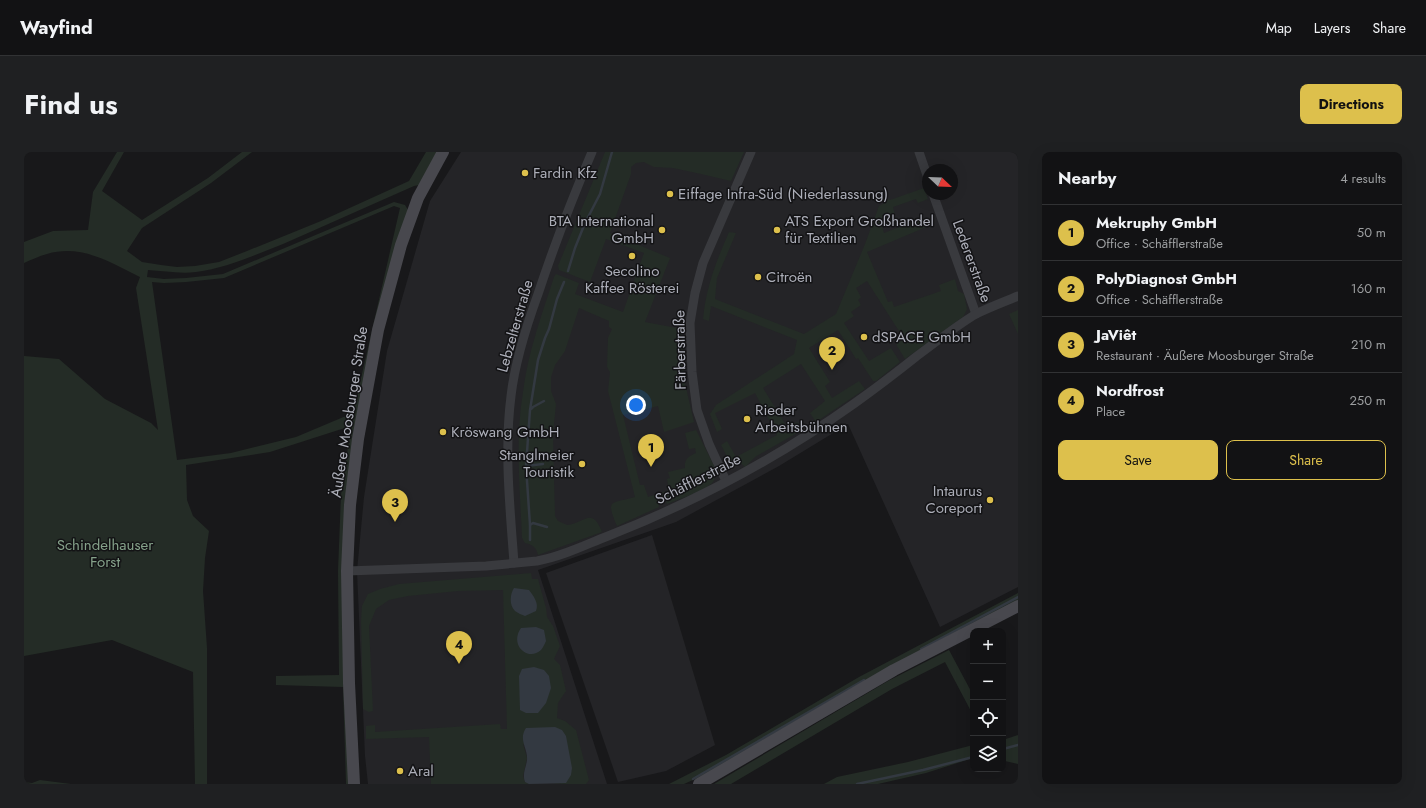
<!DOCTYPE html>
<meta charset="utf-8">
<style>
body{margin:0;font-family:Jost,sans-serif;background:#1f2022;color:#f1f3f6}
.controls{position:absolute;right:12px;bottom:12px;display:grid;overflow:hidden;border-radius:8px;box-shadow:0 4px 16px #0002}
.controls button{width:36px;height:36px;display:grid;place-items:center;padding:0;border:0;border-bottom:1px solid #313234;background:#121214;color:#f1f3f6;font:20px sans-serif}
.compass{position:absolute;left:898px;top:12px;width:36px;height:36px;border-radius:50%;background:#121214;box-shadow:0 4px 16px #0002;rotate:113deg}
.you{position:absolute;left:612px;top:253px;width:14px;height:14px;margin:-10px;border:3px solid #fff;border-radius:50%;background:#1a73e8;box-shadow:0 0 0 6px #1a73e833}
.badge{display:grid;place-items:center;width:26px;height:26px;border-radius:50%;background:#ddc04c;color:#111;font-size:13px;font-weight:700}
.pin{position:absolute;translate:-50% -33px;filter:drop-shadow(0 1px 2px #0008)}
.pin::after{content:'';position:absolute;top:21px;width:14px;height:12px;background:inherit;clip-path:polygon(0 0,100% 0,50% 100%)}
.list{margin:0;padding:0;list-style:none}
h2{display:flex;justify-content:space-between;align-items:center;height:52px;margin:0;padding:0 16px;font-size:17px}
h2 small{font-size:13px;font-weight:400;color:#9c9ea0}
.list li{display:grid;grid-template-columns:26px 1fr auto;gap:12px;align-items:center;box-sizing:border-box;height:56px;padding:0 16px;border-top:1px solid #313234}
.list b{display:block;font-size:15px;white-space:nowrap}
.list p{margin:0;font-size:13px;white-space:nowrap;color:#9c9ea0}
.list em{font-size:13px;font-style:normal;color:#9c9ea0}
.actions{display:flex;gap:8px;padding:12px 16px}
.actions a{flex:1;padding:9px 0;border:1px solid #ddc04c;border-radius:8px;text-align:center;font-size:14px;color:#ddc04c}
.actions .main{background:#ddc04c;color:#111}
.icon{flex:none;width:22px;height:22px;fill:none;stroke:currentColor;stroke-width:2;stroke-linecap:round;stroke-linejoin:round}
.map{position:relative;flex:none;width:994px;height:632px;overflow:hidden;border-radius:8px}
header{display:flex;align-items:center;gap:24px;box-sizing:border-box;height:56px;padding:0 20px;background:#121214;border-bottom:1px solid #313234}
header strong{font-size:19px}
nav{display:flex;gap:22px;margin-inline-start:auto;font-size:14px}
.intro{display:flex;align-items:center;justify-content:space-between;box-sizing:border-box;height:96px;padding:0 24px}
h1{margin:0;font-size:28px}
.button{padding:10px 18px;border-radius:8px;background:#ddc04c;color:#111;font-size:14px;font-weight:700}
main{display:flex;gap:24px;padding:0 24px}
aside{flex:1;background:#121214;border-radius:8px;box-shadow:0 4px 16px #0002}
.map>svg:first-child{display:block}
.built{fill:#242427;fill-rule:evenodd}
.green{fill:#242c26;fill-rule:evenodd}
.water{fill:#333941}
.lines{fill:none;stroke-linecap:round;stroke-linejoin:round}
.stream{stroke:#333941;stroke-width:2.5}
.street{stroke:#393a3e;stroke-width:9}
.secondary{stroke:#48484e;stroke-width:12}
.poi-dot{fill:#ddc04c;stroke:#131315;stroke-width:1.5}
.labels{text-anchor:middle;stroke-width:3;stroke-linejoin:round;paint-order:stroke}
.poi-label{font-size:15px;fill:#acaeb8;stroke:#131315;text-anchor:start}
.street-label{font-size:15px;fill:#acaeb8;stroke:#131315}
.park-label{font-size:15px;fill:#85a18a;stroke:#131315}
</style>
<header>
<strong>Wayfind</strong>
<nav><a>Map</a><a>Layers</a><a>Share</a></nav>
</header>
<div class="intro"><h1>Find us</h1><a class="button">Directions</a></div>
<main>
<div class="map">
<svg width="994" height="632" viewBox="0 0 994 632">
<rect width="100%" height="100%" fill="#18181a"/>
<g class="built">
<path d="M437 0H994V435L916 475 824 272 755 314 652 370 514 418 583 632H344L341 604 333 419 340 345 363 199 406 49ZM904 18H928V42H904Z"/>
<polygon points="628,383 691,593 642,619 594,630 522,421"/>
</g>
<g class="green">
<path d="M93 0H100L78 39 118 68 184 26 218 0H228L187 31 118 76 103 99 118 110 137 113 153 115 171 114 195 110 223 99 297 69 385 29 402 0H414L395 33 390 34C346 53 303 73 259 92 231 103 203 116 172 120 156 122 140 119 124 118L123 125 140 127 162 126 199 122 370 50 381 53 384 58 328 313 326 632H322L319 535 252 533V524L315 523 314 419 317 343 327 274 246 300 162 313 163 348 169 364 185 379 181 406 179 439 183 496V632H171L169 520 88 488 0 504V204L35 207 81 247 127 271 134 278 112 136 116 125C86 110 57 92 23 102 15 104 7 108 0 111V90L29 79 64 78 69 40ZM370 54 376 56 329 261 272 285 207 301 153 308 128 130 140 131 162 130 200 126Z"/>
<path d="M581 0H720L707 29 677 22 649 16 630 15 620 10 612 11 607 15V22L586 81 646 106 621 170 658 177 660 227 670 270 640 280 634 254 599 263 616 333H620L624 345 645 338 643 327 646 326 644 320 661 316C660 307 665 304 672 301L671 296 665 297 661 281 672 278 690 314C691 320 692 325 689 330 683 338 653 348 643 352L641 345 634 348 635 355 593 374C581 346 587 352 611 345L584 239 586 220 583 215 584 186 588 177 585 175V169L555 156 541 199 531 213 527 225V239L532 252 529 282 531 364 534 369 543 373C561 371 568 354 578 380L514 403C512 395 509 393 501 391L498 386C496 338 491 288 499 240 504 200 518 162 530 125L532 122 555 131 551 142 599 160 620 101 582 87 566 130 535 118 534 114Z"/>
<path d="M900 36 904 47 894 51 892 47 869 55 871 63 856 68 860 81 899 66 907 73 843 100 864 150 868 149 870 155 917 139 915 133 931 127 934 139 940 142 943 157 939 165 881 207 872 192 880 187 843 129 832 136 837 145 834 148 837 153 827 160 830 164 820 171 845 209 867 196 876 210 852 229H849L834 206 832 207 814 178 785 196 806 230 801 234 808 246 835 229 841 237 792 270 786 261 801 249 777 212 739 236 763 275 773 270 780 277 731 305 721 315 718 312 711 313 706 310 697 293 703 289 712 305 753 283 731 241 691 261 698 277 693 280 686 262 692 253 770 202 773 188 687 154 685 169 679 167C682 135 692 110 705 80L712 81 693 126 691 147 780 182 812 162 841 92 855 54 859 52 862 46 866 48Z"/>
<polygon points="994,158 994,182 985,162"/>
<polygon points="507,421 508,427 514,427 522,456 523,465 529,474 536,494 530,507 536,513 542,539 534,551 533,566 541,569 552,578 565,628 562,632 525,632 542,631 499,592 503,606 499,624 501,630 505,632 407,632 405,585 342,587 342,574 351,573 351,580 476,572 477,577 483,577 479,438 434,439 384,444 365,448 352,457 345,474 349,559 345,560 339,557 337,469 338,454 344,442 356,437 375,432"/>
<polygon points="994,441 994,448 680,623 660,632 645,632 702,603 835,525"/>
<polygon points="925,498 949,543 949,563 921,510 868,537 707,632 690,632 864,529"/>
<polygon points="994,583 994,612 981,609 979,602 979,588"/>
<polygon points="949,593 949,606 902,621 854,632 800,632 813,625 884,610"/>
<polygon points="16,628 47,632 0,632 0,630 8,631"/>
</g>
<g class="water">
<path d="M490 436 505 438C510 445 515 451 512 459L501 464C498 463 494 461 491 459 485 453 486 442 490 436Z"/>
<path d="M512 475 520 478 522 489C521 491 519 496 517 498 504 510 485 493 497 476Z"/>
<polygon points="510,515 520,518 525,524 527,536 522,551 514,561 502,561 496,558 495,524 498,517"/>
<path d="M531 575 538 578 542 584 548 616 547 623 542 631 505 632 501 630C498 622 502 616 503 608 504 596 494 588 502 576Z"/>
</g>
<g class="lines">
<g class="stream">
<polyline points="544,119 551,96 561,71 576,42 588,0"/>
<polyline points="507,257 509,255 520,249"/>
<polyline points="502,314 519,312"/>
<polyline points="506,373 509,371 523,375"/>
<polyline points="506,388 506,373 502,314 506,258 514,208 521,186 525,177 533,147 540,130"/>
<polyline points="897,497 994,445"/>
<polyline points="979,597 994,593"/>
<polyline points="669,627 840,528"/>
<polyline points="833,632 899,618 949,605"/>
</g>
<g class="street">
<polyline points="895,0 904,26"/>
<polyline points="909,42 952,162"/>
<polyline points="702,329 685,292 673,258 668,220 666,171 671,141 679,111 727,0"/>
<path d="M490 411C486 356 480 299 487 244 491 209 502 175 514 142 530 94 548 47 568 0"/>
<path d="M323 419 462 414 513 409C537 405 561 393 584 384 671 350 755 305 831 251 852 236 873 220 893 204 912 190 932 174 952 162 966 155 980 150 994 144"/>
</g>
<g class="secondary">
<polyline points="330,632 325,531 323,419 326,353 334,287 354,178 377,93 394,46 419,0"/>
<polyline points="675,632 870,518 994,454"/>
</g>
</g>
<g class="poi-dot">
<circle cx="501" cy="21" r="4"/>
<circle cx="646" cy="42" r="4"/>
<circle cx="638" cy="78" r="4"/>
<circle cx="753" cy="78" r="4"/>
<circle cx="608" cy="104" r="4"/>
<circle cx="734" cy="125" r="4"/>
<circle cx="840" cy="185" r="4"/>
<circle cx="723" cy="267" r="4"/>
<circle cx="419" cy="280" r="4"/>
<circle cx="558" cy="312" r="4"/>
<circle cx="966" cy="348" r="4"/>
<circle cx="376" cy="619" r="4"/>
</g>
<g class="labels">
<g class="poi-label">
<text x="509" y="26">Fardin Kfz</text>
<text x="654" y="47">Eiffage Infra-Süd (Niederlassung)</text>
<text x="630" y="74" text-anchor="end">BTA International<tspan x="630" dy="17">GmbH</tspan></text>
<text x="761" y="74">ATS Export Großhandel<tspan x="761" dy="17">für Textilien</tspan></text>
<text x="608" y="124" text-anchor="middle">Secolino<tspan x="608" dy="17">Kaffee Rösterei</tspan></text>
<text x="742" y="130">Citroën</text>
<text x="848" y="190">dSPACE GmbH</text>
<text x="731" y="263">Rieder<tspan x="731" dy="17">Arbeitsbühnen</tspan></text>
<text x="427" y="285">Kröswang GmbH</text>
<text x="550" y="308" text-anchor="end">Stanglmeier<tspan x="550" dy="17">Touristik</tspan></text>
<text x="958" y="344" text-anchor="end">Intaurus<tspan x="958" dy="17">Coreport</tspan></text>
<text x="384" y="624">Aral</text>
</g>
<g class="street-label">
<text transform="translate(948 109) rotate(70)" y="5">Ledererstraße</text>
<text transform="translate(491 174) rotate(-74)" y="5">Lebzelterstraße</text>
<text transform="translate(656 198) rotate(-91)" y="5">Färberstraße</text>
<text transform="translate(325 260) rotate(-81)" y="5">Äußere Moosburger Straße</text>
<text transform="translate(674 327) rotate(-27)" y="5">Schäfflerstraße</text>
</g>
<g class="park-label">
<text x="81" y="398">Schindelhauser<tspan x="81" dy="17">Forst</tspan></text>
</g>
</g>
</svg>
<div class="controls">
<button>+</button>
<button>−</button>
<button><svg class="icon" aria-label="locate" viewBox="0 0 24 24"><circle cx="12" cy="12" r="6"/><path d="M12 2v4M12 18v4M2 12h4M18 12h4"/></svg></button>
<button><svg class="icon" aria-label="layers" viewBox="0 0 24 24"><path d="M12 4l9 5-9 5-9-5zM3 14l9 5 9-5"/></svg></button>
</div>
<svg class="compass" viewBox="-18 -18 36 36"><path d="M0-13l5 13h-10z" fill="#e53935"/><path d="M0 13l5-13h-10z" fill="#9c9ea0"/></svg>
<div class="you"></div>
<div class="pin badge" style="left:627px;top:315px">1</div>
<div class="pin badge" style="left:808px;top:218px">2</div>
<div class="pin badge" style="left:371px;top:370px">3</div>
<div class="pin badge" style="left:435px;top:512px">4</div>
</div>
<aside>
<h2>Nearby<small>4 results</small></h2>
<ul class="list">
<li><span class="badge">1</span><div><b>Mekruphy GmbH</b><p>Office · Schäfflerstraße</p></div><em>50 m</em></li>
<li><span class="badge">2</span><div><b>PolyDiagnost GmbH</b><p>Office · Schäfflerstraße</p></div><em>160 m</em></li>
<li><span class="badge">3</span><div><b>JaViêt</b><p>Restaurant · Äußere Moosburger Straße</p></div><em>210 m</em></li>
<li><span class="badge">4</span><div><b>Nordfrost</b><p>Place</p></div><em>250 m</em></li>
</ul>
<div class="actions"><a class="main">Save</a><a>Share</a></div>
</aside>
</main>
